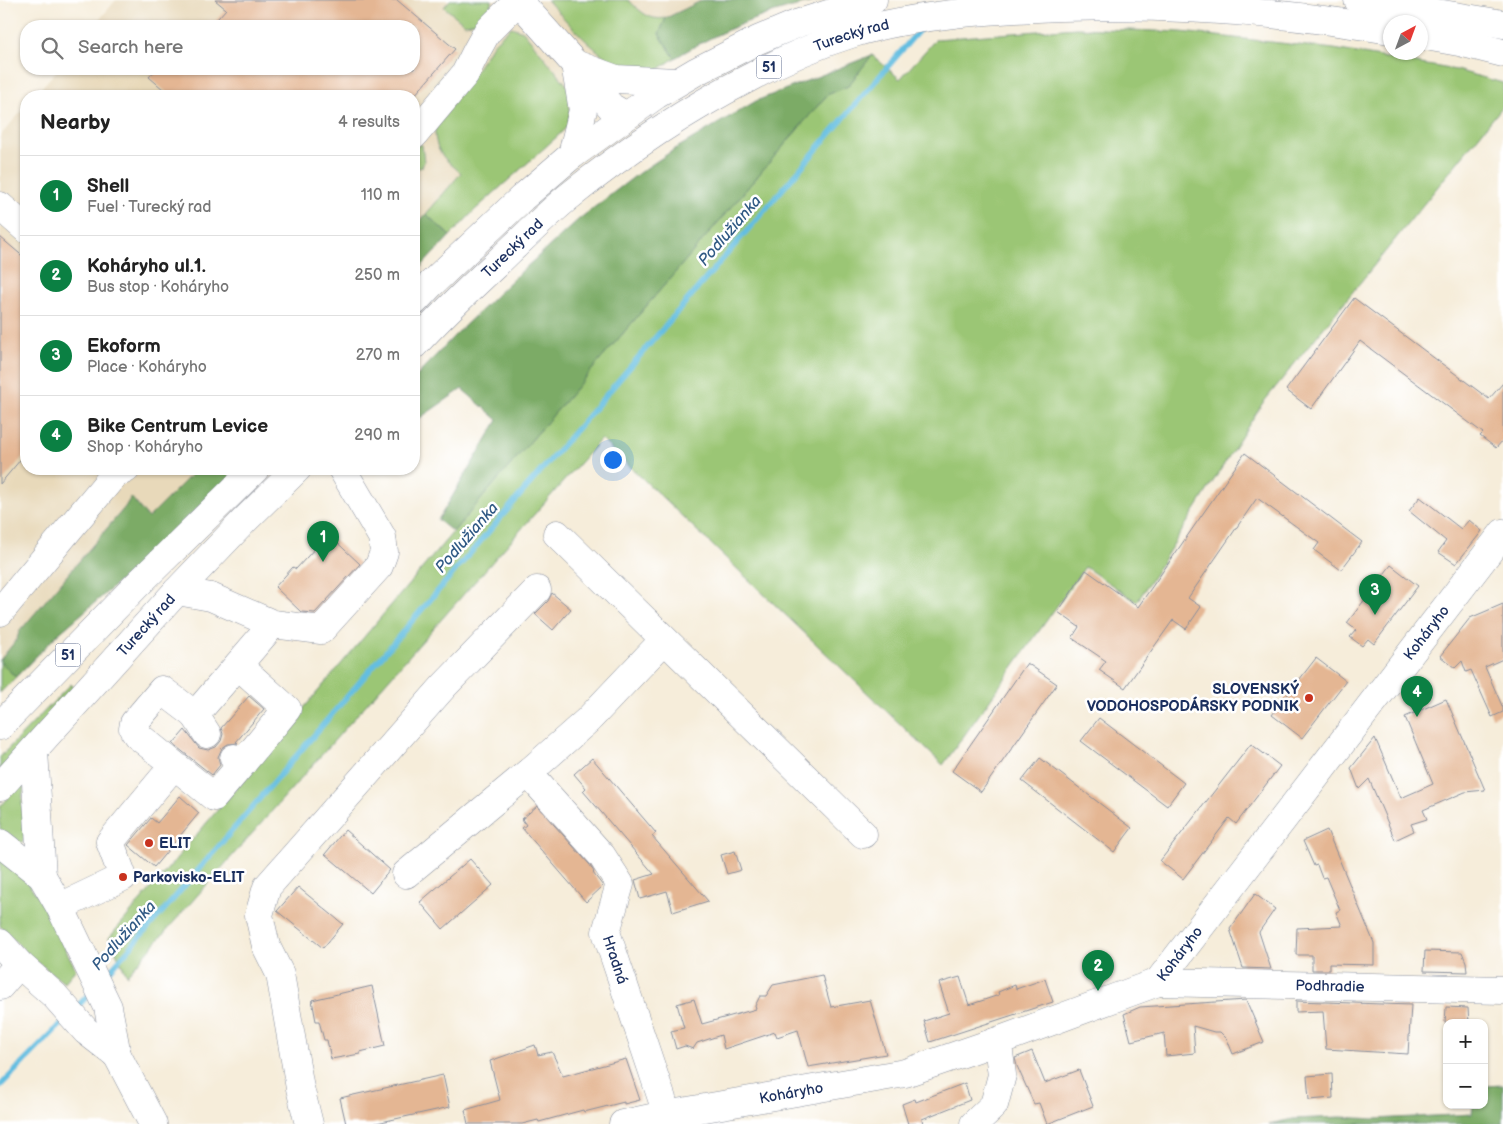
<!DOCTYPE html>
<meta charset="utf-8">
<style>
body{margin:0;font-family:"Balsamiq Sans",sans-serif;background:#f6f6f6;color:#222}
.controls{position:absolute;right:15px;bottom:15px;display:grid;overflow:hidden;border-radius:10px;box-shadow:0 1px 4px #0004}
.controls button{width:45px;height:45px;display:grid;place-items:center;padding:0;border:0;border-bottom:1px solid #e0e0e0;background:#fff;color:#222;font:25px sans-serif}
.compass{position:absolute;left:1383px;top:15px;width:45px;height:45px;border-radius:50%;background:#fff;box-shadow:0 1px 4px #0004;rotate:41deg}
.you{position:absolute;left:612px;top:459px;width:18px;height:18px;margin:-12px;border:4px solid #fff;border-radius:50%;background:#1a73e8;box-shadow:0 0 0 8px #1a73e833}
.badge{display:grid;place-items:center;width:32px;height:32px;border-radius:50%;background:#0b8043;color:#fff;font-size:16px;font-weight:700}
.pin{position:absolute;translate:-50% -41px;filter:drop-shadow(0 1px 2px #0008)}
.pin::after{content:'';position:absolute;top:26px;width:18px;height:15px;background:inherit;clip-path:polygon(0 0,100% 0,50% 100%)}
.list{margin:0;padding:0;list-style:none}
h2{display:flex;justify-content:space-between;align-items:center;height:65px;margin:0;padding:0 20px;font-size:21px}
h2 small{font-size:16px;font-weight:400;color:#767676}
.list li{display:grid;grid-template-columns:32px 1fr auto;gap:15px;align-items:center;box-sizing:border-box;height:80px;padding:0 20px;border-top:1px solid #e0e0e0}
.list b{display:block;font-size:19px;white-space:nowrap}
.list p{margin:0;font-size:16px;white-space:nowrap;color:#767676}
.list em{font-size:16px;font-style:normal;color:#767676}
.icon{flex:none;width:28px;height:28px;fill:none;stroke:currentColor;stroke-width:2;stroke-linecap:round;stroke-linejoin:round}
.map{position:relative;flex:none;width:1503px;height:1124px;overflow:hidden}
.search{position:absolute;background:#fff;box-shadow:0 1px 4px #0004;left:20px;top:20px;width:400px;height:55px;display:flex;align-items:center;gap:12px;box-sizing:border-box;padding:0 18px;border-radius:20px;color:#767676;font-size:19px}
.panel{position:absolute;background:#fff;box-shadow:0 1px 4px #0004;left:20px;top:90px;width:400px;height:385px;border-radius:20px}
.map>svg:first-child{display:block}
.built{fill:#e8d9ba}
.green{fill:#9bc674;stroke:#5b7a69}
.forest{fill:#7cab66;stroke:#4c6d62}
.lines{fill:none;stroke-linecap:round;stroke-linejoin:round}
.stream{stroke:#63bee1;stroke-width:5.5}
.building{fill:#e4b693}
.minor-casing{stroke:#888e9c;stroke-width:29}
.major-casing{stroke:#888e9c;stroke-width:29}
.minor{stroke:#fff;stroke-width:28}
.major{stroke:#fff;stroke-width:28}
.poi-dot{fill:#c8321e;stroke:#fff;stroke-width:2}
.labels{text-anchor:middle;stroke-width:5;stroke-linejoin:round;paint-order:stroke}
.shield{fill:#fff;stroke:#5f6d8e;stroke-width:1}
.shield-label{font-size:14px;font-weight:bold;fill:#1b2f5e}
.street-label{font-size:15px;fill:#1b2f5e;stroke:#fff}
.poi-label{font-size:15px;font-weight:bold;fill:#1b2f5e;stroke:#fff;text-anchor:start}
.water-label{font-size:16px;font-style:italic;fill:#315a85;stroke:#fff}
</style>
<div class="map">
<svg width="1503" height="1124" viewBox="0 0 1503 1124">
<rect width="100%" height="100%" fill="#fff"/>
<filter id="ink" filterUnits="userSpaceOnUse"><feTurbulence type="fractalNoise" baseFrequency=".02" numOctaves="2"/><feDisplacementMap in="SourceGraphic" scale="10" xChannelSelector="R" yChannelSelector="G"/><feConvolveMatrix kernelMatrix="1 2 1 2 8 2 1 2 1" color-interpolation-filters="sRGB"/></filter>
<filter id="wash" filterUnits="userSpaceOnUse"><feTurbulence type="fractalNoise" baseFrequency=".0096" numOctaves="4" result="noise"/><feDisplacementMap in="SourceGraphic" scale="20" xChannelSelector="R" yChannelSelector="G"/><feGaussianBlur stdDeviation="1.12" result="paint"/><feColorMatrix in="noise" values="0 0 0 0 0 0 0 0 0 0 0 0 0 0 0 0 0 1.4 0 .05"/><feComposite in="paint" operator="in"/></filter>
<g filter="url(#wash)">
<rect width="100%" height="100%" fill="#f6edda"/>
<g class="built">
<polygon points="116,0 822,0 750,20 692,47 652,72 560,134 475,210 414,274 414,96 34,96 58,69 414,69 414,26 94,26"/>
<polygon points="26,106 26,469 238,469 149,556 56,636 0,693 0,136"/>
</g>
<g class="green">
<path d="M450 0H491C493 18 480 22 465 24L444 7Z"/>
<path d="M547 0H628C641 11 648 21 666 18L659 34 675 58C668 62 660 70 652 72 618 83 568 22 547 0Z"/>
<path d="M511 27 523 31 570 89 569 124 560 134 475 210 450 236 426 214 461 173C445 159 435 153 435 130L494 43Z"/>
<polygon points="1076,28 1181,32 1334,49 1456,70 1503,83 1503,106 1262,404 1137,602 1085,567 943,765 601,439 127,975 109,938 453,532 827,95 848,86 872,55 900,79 936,39"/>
<polygon points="419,144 422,145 424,162 422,167 419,168 414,168 414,150"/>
<polygon points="0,662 16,677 0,693"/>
<polygon points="71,684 74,687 0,770 0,757"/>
<polygon points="22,784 24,787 22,801 24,839 23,842 20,842 0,829 0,807 20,785"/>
<polygon points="0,857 19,873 36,894 76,969 64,983 30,956 0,926"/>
</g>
<g class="forest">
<path d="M703 0H822C771 10 720 30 675 58L659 34 666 18Z"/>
<polygon points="872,55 848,86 827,95 453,532 438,520 498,420 462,389 414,422 414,379 453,337 512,280 579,219 639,173 675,149 756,101"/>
<polygon points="426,214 450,236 414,274 414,228"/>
<polygon points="197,469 238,469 149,556 56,636 16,677 0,662 0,660 17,639 19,632 125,507 131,497 148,518"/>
<polygon points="1503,1085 1503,1124 1269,1124 1293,1119 1341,1117 1375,1119 1472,1114 1473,1105 1484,1105 1484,1086"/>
</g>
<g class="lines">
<g class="stream">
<polyline points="103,978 164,910 921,28"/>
<polyline points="76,1008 92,991"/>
<polyline points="0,1086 67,1018"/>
</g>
</g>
<g id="blocks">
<g class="building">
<polygon points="215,0 397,0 455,49 414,96 171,96 149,77 156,69 414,69 414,26 211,26 226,9"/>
<polygon points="0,237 26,259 26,453 0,484"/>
<polygon points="1354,298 1489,399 1503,383 1503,440 1496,448 1480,436 1483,433 1360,341 1311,409 1286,390"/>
<polygon points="1245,453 1362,542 1341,570 1314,550 1319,543 1257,498 1188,598 1201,607 1186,629 1173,620 1125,688 1099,670 1106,661 1072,638 1079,627 1058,612 1086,570 1138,607"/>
<polygon points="1420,497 1461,529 1469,520 1482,531 1456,564 1438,552 1446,541 1409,511"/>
<polygon points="328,534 360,564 315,613 301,612 275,587 293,567 296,569"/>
<polygon points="1391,565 1418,586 1374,644 1368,639 1362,646 1350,637 1356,630 1347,623"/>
<polygon points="552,593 571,609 553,630 535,614 548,601"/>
<polygon points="1503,604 1503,659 1485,667 1503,708 1503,712 1492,717 1471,670 1466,672 1462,661 1455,668 1440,656 1470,618"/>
<polygon points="1316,658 1346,681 1302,738 1272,715"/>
<polygon points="1027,663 1057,684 981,792 952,771"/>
<polygon points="249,696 264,709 236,742 238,743 228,744 222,748 218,757 220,765 212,775 173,744 185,730 199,748 208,750 216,747 221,741 223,734 221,728"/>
<polygon points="1446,699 1485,790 1465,792 1423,810 1427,819 1411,824 1414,831 1395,840 1369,779 1359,789 1351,768 1375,738 1401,798 1433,784 1405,717"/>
<polygon points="1099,718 1184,783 1167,806 1081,741"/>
<polygon points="1251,744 1280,766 1236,824 1229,818 1183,879 1160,861"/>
<polygon points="592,758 656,833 652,836 708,901 673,912 667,891 640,899 635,880 654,874 583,791 586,788 574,774"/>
<polygon points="1040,758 1132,828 1114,852 1022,781"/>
<polygon points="180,796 199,813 154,867 128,845 151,818 157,823"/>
<polygon points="537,806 590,865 594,872 593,873 603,886 586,902 522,828 526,825 522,819"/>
<polygon points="345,830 390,870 371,893 325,854"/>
<polygon points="1327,830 1374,943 1374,965 1329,964 1329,970 1312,970 1312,955 1296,955 1297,928 1342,926 1336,912 1340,910 1326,877 1322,878 1317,865 1314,866 1303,841"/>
<polygon points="735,851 741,870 727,874 721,855"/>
<polygon points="470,859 493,885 443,929 420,902"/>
<polygon points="298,887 343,924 323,948 277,911"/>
<polygon points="1255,894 1275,909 1259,932 1271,969 1243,968 1230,929"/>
<polygon points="1425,951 1462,952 1466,962 1467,972 1424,971"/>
<polygon points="822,975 831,1007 870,1000 886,1054 808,1067 798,1030 777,1037 775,1032 724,1049 721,1035 697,1043 693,1049 685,1046 676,1049 671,1031 684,1028 677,1004 694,999 702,1024 756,1009 755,1006 760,996 766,996 773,985"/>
<polygon points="960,977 969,1005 999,995 998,992 1015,985 1016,989 1045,979 1053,1002 930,1042 924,1021 949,1013 939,983"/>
<polygon points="372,986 385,1046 360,1052 360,1054 331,1059 327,1040 324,1040 319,1021 316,1021 312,1000"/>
<polygon points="1246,1000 1264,1042 1233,1054 1227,1039 1220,1032 1214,1032 1193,1026 1195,1053 1166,1056 1164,1033 1131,1041 1124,1014 1140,1007"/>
<polygon points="1296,1001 1411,1005 1408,1054 1326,1049 1323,1011 1296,1012"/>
<polygon points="1446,1007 1468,1008 1469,1023 1445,1023"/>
<polygon points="535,1045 538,1055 552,1052 563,1076 626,1059 640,1100 624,1104 624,1102 584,1112 583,1110 539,1122 538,1120 522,1124 468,1124 465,1110 500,1100 490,1061"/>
<polygon points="1032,1051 1045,1083 1079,1070 1093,1106 1047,1124 1039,1103 1034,1104 1017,1066 1015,1058"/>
<polygon points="1332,1074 1333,1098 1309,1100 1307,1076"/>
<polygon points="443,1075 450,1107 372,1124 346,1124 340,1098"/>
<polygon points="965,1083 970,1100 922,1119 923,1124 908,1124 902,1104 915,1099 916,1102"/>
</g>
</g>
</g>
<g filter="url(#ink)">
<use href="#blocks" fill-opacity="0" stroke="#888e9c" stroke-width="1"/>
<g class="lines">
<defs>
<g id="minor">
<polyline points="518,0 575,64"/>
<polyline points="414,135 465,74 477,50 487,32 519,0"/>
<polyline points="0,206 26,229"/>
<polyline points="557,534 863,834"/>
<polyline points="177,591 211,597 273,624 321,630 379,566 384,552 382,537 342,469"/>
<polyline points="0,612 114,475 126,469"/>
<path id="s1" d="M664 640 588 720 528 773 602 856 620 884 606 932 662 1099 665 1115"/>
<polyline points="195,715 162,690 134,723 133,729 137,735 214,797 242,764"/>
<polyline points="207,734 195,715 273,624"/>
<polyline points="34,751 42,876"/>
<polyline points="234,758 242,764 287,709 238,665"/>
<polyline points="0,843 42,876 60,907 108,1007 117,1055 153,1124"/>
<polyline points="406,874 528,773"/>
<polyline points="60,907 123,877 110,842 165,776"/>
<polyline points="0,943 19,964 55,996 86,1031 117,1055"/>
<path id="s2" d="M1158 982 1503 990"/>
<polyline points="0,986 19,964"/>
<polyline points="309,1124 300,1088 280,974 266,946 259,915 267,887 444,686 537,590"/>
<path id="s3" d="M623 1124 665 1115 905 1073 995 1042 1158 982 1503 533"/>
<polyline points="974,1124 994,1105 1002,1075 999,1053 995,1042"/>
</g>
<g id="major">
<polyline points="1358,0 1503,24"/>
<polyline points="1420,35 1459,42 1503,53"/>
<polyline points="575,64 616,79 676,82"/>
<polyline points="576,65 611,107 626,116"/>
<polyline points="572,155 583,110 575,64"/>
<polyline points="414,302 431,284 522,198 572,155 656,95 695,72 758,40 799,23 873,0"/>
<path id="s4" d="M414 345C440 317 467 291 495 265 519 242 542 219 567 198 624 152 684 111 749 78 782 60 818 44 854 33 889 22 925 17 961 13 1104 0 1249 6 1390 30"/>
<polyline points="0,726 137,585 255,469"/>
<path id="s5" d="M0 787 177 591 244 521 297 469"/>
</g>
</defs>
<use href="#minor" class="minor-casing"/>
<use href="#major" class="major-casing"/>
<use href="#minor" class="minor"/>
<use href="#major" class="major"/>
</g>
</g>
<g class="poi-dot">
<circle cx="1309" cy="698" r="5"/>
<circle cx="149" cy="843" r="5"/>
<circle cx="123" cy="877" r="5"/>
</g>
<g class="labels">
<g class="shield">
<rect x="756.5" y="55.5" width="25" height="23" rx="4"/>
<rect x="55.5" y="643.5" width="25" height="23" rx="4"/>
</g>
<g class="shield-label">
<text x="769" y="72">51</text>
<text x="68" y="660">51</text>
</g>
<g class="street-label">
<text dy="5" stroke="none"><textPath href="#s4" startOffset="542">Turecký rad</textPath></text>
<text dy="5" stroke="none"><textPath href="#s4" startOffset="138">Turecký rad</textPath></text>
<text dy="5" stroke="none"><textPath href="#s5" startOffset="218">Turecký rad</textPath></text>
<text dy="5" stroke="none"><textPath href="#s3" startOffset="996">Koháryho</textPath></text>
<text dy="5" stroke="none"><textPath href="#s3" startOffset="591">Koháryho</textPath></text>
<text dy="5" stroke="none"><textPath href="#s1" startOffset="414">Hradná</textPath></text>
<text dy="5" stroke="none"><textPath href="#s2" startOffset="172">Podhradie</textPath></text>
<text dy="5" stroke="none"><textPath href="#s3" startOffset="171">Koháryho</textPath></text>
</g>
<g class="poi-label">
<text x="1299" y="694" text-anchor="end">SLOVENSKÝ<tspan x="1299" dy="17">VODOHOSPODÁRSKY PODNIK</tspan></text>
<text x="159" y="848">ELIT</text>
<text x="133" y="882">Parkovisko-ELIT</text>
</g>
<g class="water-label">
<text transform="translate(729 230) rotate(-49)" y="6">Podlužianka</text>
<text transform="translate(466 537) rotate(-49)" y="6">Podlužianka</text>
<text transform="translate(123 935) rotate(-48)" y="6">Podlužianka</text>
</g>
</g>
</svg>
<div class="controls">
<button>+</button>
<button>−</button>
</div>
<svg class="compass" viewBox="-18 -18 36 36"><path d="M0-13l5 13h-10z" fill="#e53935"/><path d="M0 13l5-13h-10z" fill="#767676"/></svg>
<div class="you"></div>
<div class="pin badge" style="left:323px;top:562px">1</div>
<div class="pin badge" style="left:1098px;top:991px">2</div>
<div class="pin badge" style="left:1375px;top:615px">3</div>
<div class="pin badge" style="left:1417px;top:717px">4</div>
<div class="search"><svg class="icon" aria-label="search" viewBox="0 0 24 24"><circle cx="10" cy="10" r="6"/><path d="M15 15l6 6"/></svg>Search here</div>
<section class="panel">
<h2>Nearby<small>4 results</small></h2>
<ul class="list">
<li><span class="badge">1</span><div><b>Shell</b><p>Fuel · Turecký rad</p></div><em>110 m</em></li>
<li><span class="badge">2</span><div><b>Koháryho ul.1.</b><p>Bus stop · Koháryho</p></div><em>250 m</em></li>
<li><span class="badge">3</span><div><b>Ekoform</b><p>Place · Koháryho</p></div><em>270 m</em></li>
<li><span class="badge">4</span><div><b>Bike Centrum Levice</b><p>Shop · Koháryho</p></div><em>290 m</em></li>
</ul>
</section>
</div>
